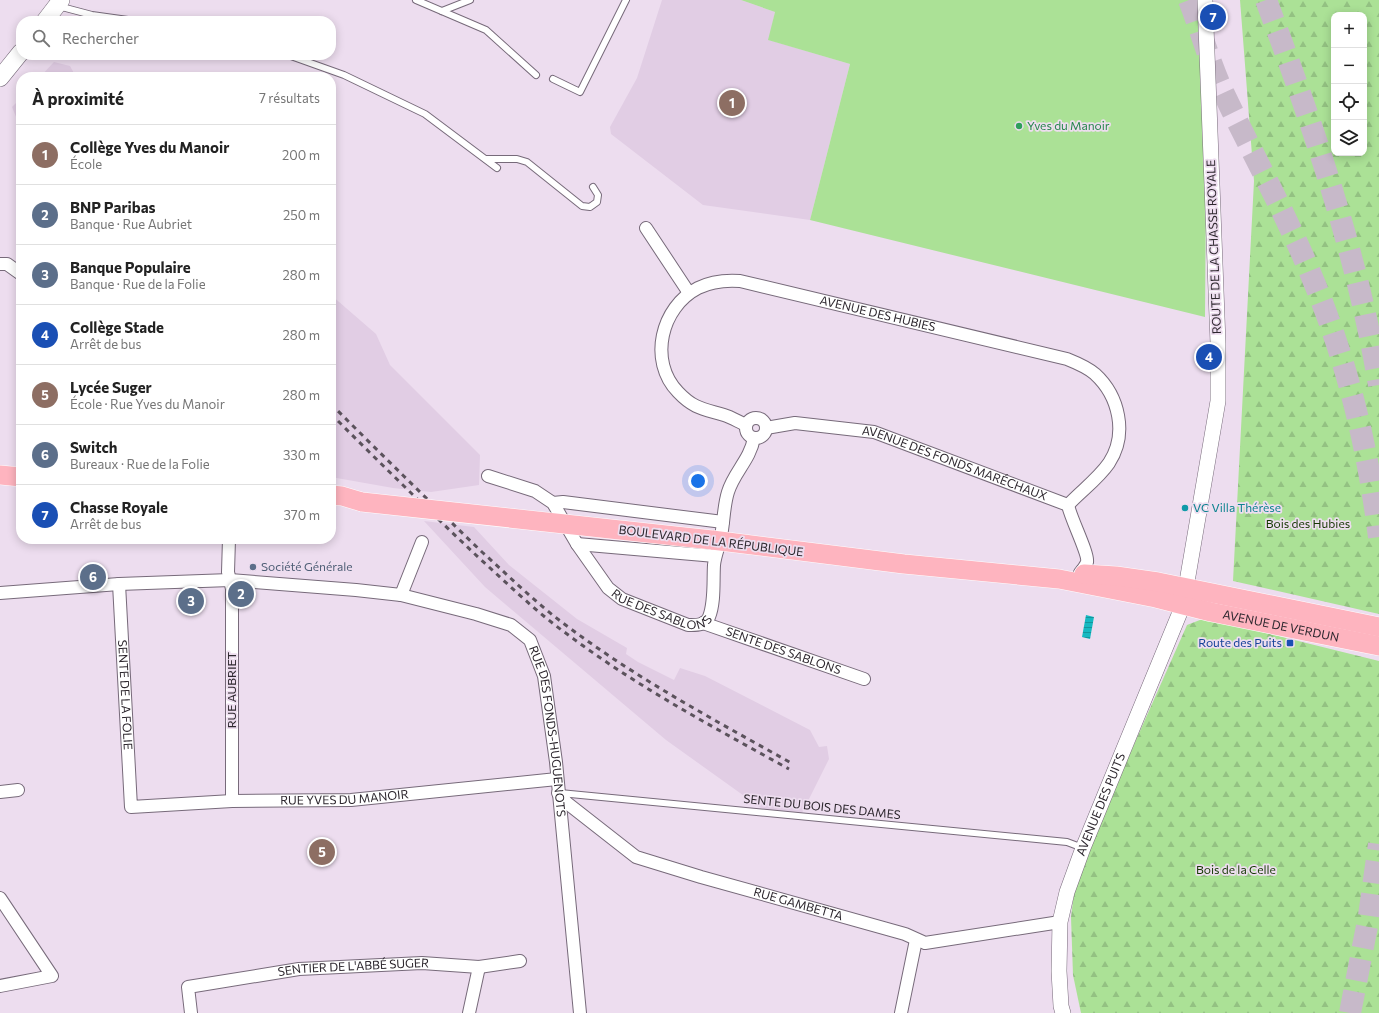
<!DOCTYPE html>
<html lang="fr">
<meta charset="utf-8">
<style>
body{margin:0;font-family:Commissioner,sans-serif;background:#f2f2f2;color:#222}
.controls{position:absolute;right:12px;top:12px;display:grid;overflow:hidden;border-radius:8px;box-shadow:0 2px 10px #0003}
.controls button{width:36px;height:36px;display:grid;place-items:center;padding:0;border:0;border-bottom:1px solid #e0e0e0;background:#fff;color:#222;font:20px sans-serif}
.you{position:absolute;left:698px;top:481px;width:14px;height:14px;margin:-10px;border:3px solid #fff;border-radius:50%;background:#1a73e8;box-shadow:0 0 0 6px #1a73e833}
.badge{display:grid;place-items:center;width:26px;height:26px;border-radius:50%;background:#db2777;color:#fff;font-size:13px;font-weight:700}
.pin{position:absolute;translate:-50% -50%;border:2px solid #fff;box-shadow:0 1px 4px #0006}
.list{margin:0;padding:0;list-style:none}
h2{display:flex;justify-content:space-between;align-items:center;height:52px;margin:0;padding:0 16px;font-size:17px}
h2 small{font-size:13px;font-weight:400;color:#767676}
.list li{display:grid;grid-template-columns:26px 1fr auto;gap:12px;align-items:center;box-sizing:border-box;height:60px;padding:0 16px;border-top:1px solid #e0e0e0}
.list b{display:block;font-size:15px;white-space:nowrap}
.list p{margin:0;font-size:13px;white-space:nowrap;color:#767676}
.list em{font-size:13px;font-style:normal;color:#767676}
.icon{flex:none;width:22px;height:22px;fill:none;stroke:currentColor;stroke-width:2;stroke-linecap:round;stroke-linejoin:round}
.map{position:relative;flex:none;width:1379px;height:1013px;overflow:hidden}
.search{position:absolute;background:#fff;box-shadow:0 2px 10px #0003;left:16px;top:16px;width:320px;height:44px;display:flex;align-items:center;gap:10px;box-sizing:border-box;padding:0 14px;border-radius:16px;color:#767676;font-size:15px}
.panel{position:absolute;background:#fff;box-shadow:0 2px 10px #0003;left:16px;top:72px;width:320px;height:472px;border-radius:16px}
.map>svg:first-child{display:block}
.built{fill:#e1cde4}
.forest{fill:url(#forest-firs);fill-rule:evenodd}
.pitch{fill:#abe196}
.water{fill:url(#water-rules)}
.lines{fill:none;stroke-linecap:round;stroke-linejoin:round}
.motorway-tunnel{stroke:#c7b9c9;stroke-width:22;stroke-dasharray:22 11;stroke-linecap:butt}
.service-casing{stroke:#776a7a;stroke-width:8}
.minor-casing{stroke:#776a7a;stroke-width:14}
.tertiary-casing{stroke:#776a7a;stroke-width:16}
.secondary-casing{stroke:#776a7a;stroke-width:18}
.primary-casing{stroke:#fff;stroke-width:20}
.service{stroke:#fff;stroke-width:6}
.minor{stroke:#fff;stroke-width:12}
.tertiary{stroke:#fff;stroke-width:15}
.secondary{stroke:#fff;stroke-width:17}
.primary{stroke:#feb4bf;stroke-width:19}
.rail{stroke:#5b525c;stroke-width:3;stroke-dasharray:5 5;stroke-linecap:butt}
.primary-bridge-casing{stroke:#fff;stroke-width:20;stroke-linecap:butt}
.primary-bridge{stroke:#feb4bf;stroke-width:19}
.leisure-dot{fill:#2e9e5b;stroke:#edddef;stroke-width:1.5}
.culture-dot{fill:#0f9aa8;stroke:#edddef;stroke-width:1.5}
.service-dot{fill:#5c6f8a;stroke:#edddef;stroke-width:1.5}
.transit-dot{fill:#1a4fb4;stroke:#edddef;stroke-width:1.5}
.labels{text-anchor:middle;stroke-width:3.5;stroke-linejoin:round;paint-order:stroke}
.leisure-label{font-size:12px;fill:#27864d;stroke:#edddef;text-anchor:start}
.street-label{font-size:12px;fill:#2e282f;stroke:#edddef}
.culture-label{font-size:12px;fill:#0d838f;stroke:#edddef;text-anchor:start}
.park-label{font-size:12px;fill:#153802;stroke:#edddef}
.service-label{font-size:12px;fill:#4e5e75;stroke:#edddef;text-anchor:start}
.transit-label{font-size:12px;fill:#164399;stroke:#edddef;text-anchor:end}
</style>
<div class="map">
<svg width="1379" height="1013" viewBox="0 0 1379 1013">
<defs>
<pattern id="forest-firs" width="22" height="20" patternUnits="userSpaceOnUse"><rect width="22" height="20" fill="#abe196"/><path d="M5 1l3.5 6h-7zM16 11l3.5 6h-7z" fill="#93c182"/></pattern>
<pattern id="water-rules" width="6" height="5" patternUnits="userSpaceOnUse"><rect width="6" height="5" fill="#16b9c1"/><path d="M0 2.5h6" fill="none" stroke="#14969d"/></pattern>
</defs>
<rect width="100%" height="100%" fill="#edddef"/>
<g class="built">
<polygon points="662,0 741,0 775,12 769,40 850,64 810,220 703,205 611,134 610,127 637,78"/>
<polygon points="54,62 70,66 76,77 40,77"/>
<polygon points="21,98 21,129 12,107"/>
<polygon points="331,295 376,334 390,365 480,455 479,485 431,492 393,488 331,477"/>
<polygon points="424,521 474,527 509,565 577,619 627,648 626,654 638,662 674,680 680,668 705,676 810,730 819,747 827,746 829,759 800,817 761,808 666,740 485,587"/>
</g>
<g class="forest">
<path d="M1240 0H1379V614L1233 581 1254 181ZM1334 15H1364V153H1334Z"/>
<polygon points="1205,618 1379,661 1379,1013 1081,1013 1073,975 1071,917 1074,893 1093,837 1187,625"/>
</g>
<polygon class="pitch" points="741,0 1198,0 1206,188 1205,317 810,220 850,64 768,40 775,12"/>
<polygon class="water" points="1086,615 1094,617 1090,639 1082,637"/>
<g class="lines">
<g class="motorway-tunnel">
<path d="M1189 0C1201 31 1210 64 1224 94 1254 157 1288 218 1314 282 1348 364 1368 449 1379 537"/>
<path d="M1266 0C1313 125 1357 253 1379 385"/>
<polyline points="1350,1013 1369,916 1379,844"/>
</g>
<defs>
<g id="service">
<polyline points="416,0 486,30 536,75"/>
<polyline points="58,6 92,15 135,21"/>
<polyline points="442,11 470,0"/>
<polyline points="288,55 344,75 425,114 497,168"/>
<polyline points="553,79 580,92 626,0"/>
<polyline points="486,159 517,159 527,162 582,206 590,207 597,202 598,195 593,187"/>
<polyline points="560,793 1067,842 1083,848"/>
</g>
<g id="minor">
<polyline points="646,228 689,293"/>
<polyline points="0,264 7,264 21,274"/>
<circle cx="756" cy="428" r="10"/>
<path id="s1" d="M746 425C739 422 731 417 724 415 704 409 694 409 678 392 648 361 661 307 698 288 712 281 726 280 740 281L1067 359C1077 363 1087 367 1095 374 1119 396 1128 434 1109 463 1098 479 1081 491 1068 505"/>
<path id="s2" d="M766 428 795 423 874 432 1068 505"/>
<path id="s3" d="M488 476 535 491 553 503 577 544 608 588 622 599 688 625C696 625 705 626 709 617 715 602 713 581 714 565 715 556 718 549 720 541 724 525 723 508 728 492 734 472 750 460 754 438"/>
<polyline points="553,503 563,502 723,522"/>
<path d="M1068 505C1070 517 1089 554 1087 562 1086 566 1082 570 1080 573"/>
<polyline points="229,539 228,572 232,589 232,801"/>
<polyline points="577,544 715,556"/>
<path id="s4" d="M119 584 131 807 232 801 351 800 557 779"/>
<path id="s5" d="M0 593 119 584 230 580 356 590 401 595 476 614 511 625 530 640 544 676 556 762 580 1013"/>
<polyline points="401,595 422,542"/>
<path id="s6" d="M703 623 864 679"/>
<polyline points="0,792 18,790"/>
<path id="s7" d="M558 793 567 803 636 857 701 877 905 934 925 943 1060 922"/>
<polyline points="0,898 52,976 0,986"/>
<path id="s8" d="M191 1013 188 987 299 969 422 963 479 967 520 961"/>
<polyline points="469,1013 479,967"/>
<polyline points="901,1013 916,940"/>
</g>
<g id="tertiary">
<path id="s9" d="M1063 1013 1061 1006 1059 971 1060 922 1067 892 1083 848 1183 605 1218 401V343L1205 0"/>
</g>
<g id="secondary">
<polyline points="45,21 61,0"/>
<polyline points="0,78 21,52"/>
</g>
<g id="primary">
<polyline points="0,475 21,477"/>
<polyline points="331,495 342,496 362,502"/>
<path id="s10" d="M712 540 904 564 1059 579 1156 598 1211 612 1379 646"/>
<polyline points="1084,574 1116,576 1158,582 1379,627"/>
</g>
</defs>
<use href="#service" class="service-casing"/>
<use href="#minor" class="minor-casing"/>
<use href="#tertiary" class="tertiary-casing"/>
<use href="#secondary" class="secondary-casing"/>
<use href="#primary" class="primary-casing"/>
<use href="#service" class="service"/>
<use href="#minor" class="minor"/>
<use href="#tertiary" class="tertiary"/>
<use href="#secondary" class="secondary"/>
<use href="#primary" class="primary"/>
<g class="rail">
<path d="M331 404C381 454 431 503 482 552 511 578 539 606 571 629 641 681 718 722 793 764"/>
<path d="M331 414C379 462 428 510 478 557 507 583 535 611 567 634 636 686 713 727 789 769"/>
</g>
<defs>
<polyline id="primary-bridge" points="362,502 712,540"/>
</defs>
<use href="#primary-bridge" class="primary-bridge-casing"/>
<use href="#primary-bridge" class="primary-bridge"/>
</g>
<circle class="leisure-dot" cx="1019" cy="126" r="4"/>
<circle class="culture-dot" cx="1185" cy="508" r="4"/>
<circle class="service-dot" cx="253" cy="567" r="4"/>
<rect class="transit-dot" x="1286" y="639" width="8" height="8" rx="2"/>
<g class="labels">
<g class="leisure-label">
<text x="1027" y="130">Yves du Manoir</text>
</g>
<g class="street-label">
<text transform="translate(1214 247) rotate(-92)" y="4">ROUTE DE LA CHASSE ROYALE</text>
<text dy="4" stroke="none"><textPath href="#s1" startOffset="383">AVENUE DES HUBIES</textPath></text>
<text dy="4" stroke="none"><textPath href="#s2" startOffset="195">AVENUE DES FONDS MARÉCHAUX</textPath></text>
<text transform="translate(711 541) rotate(7)" y="4">BOULEVARD DE LA RÉPUBLIQUE</text>
<text dy="4" stroke="none"><textPath href="#s3" startOffset="232">RUE DES SABLONS</textPath></text>
<text dy="4" stroke="none"><textPath href="#s10" startOffset="576">AVENUE DE VERDUN</textPath></text>
<text dy="4" stroke="none"><textPath href="#s6" startOffset="85">SENTE DES SABLONS</textPath></text>
<text transform="translate(232 690) rotate(-90)" y="4">RUE AUBRIET</text>
<text dy="4" stroke="none"><textPath href="#s4" startOffset="111">SENTE DE LA FOLIE</textPath></text>
<text dy="4" stroke="none"><textPath href="#s5" startOffset="634">RUE DES FONDS-HUGUENOTS</textPath></text>
<text dy="4" stroke="none"><textPath href="#s4" startOffset="437">RUE YVES DU MANOIR</textPath></text>
<text dy="4" stroke="none"><textPath href="#s9" startOffset="216">AVENUE DES PUITS</textPath></text>
<text transform="translate(822 807) rotate(6)" y="4">SENTE DU BOIS DES DAMES</text>
<text dy="4" stroke="none"><textPath href="#s7" startOffset="270">RUE GAMBETTA</textPath></text>
<text dy="4" stroke="none"><textPath href="#s8" startOffset="193">SENTIER DE L'ABBÉ SUGER</textPath></text>
</g>
<g class="culture-label">
<text x="1193" y="512">VC Villa Thérèse</text>
</g>
<g class="park-label">
<text x="1308" y="528">Bois des Hubies</text>
<text x="1236" y="874">Bois de la Celle</text>
</g>
<g class="service-label">
<text x="261" y="571">Société Générale</text>
</g>
<g class="transit-label">
<text x="1282" y="647">Route des Puits</text>
</g>
</g>
</svg>
<div class="controls">
<button>+</button>
<button>−</button>
<button><svg class="icon" aria-label="locate" viewBox="0 0 24 24"><circle cx="12" cy="12" r="6"/><path d="M12 2v4M12 18v4M2 12h4M18 12h4"/></svg></button>
<button><svg class="icon" aria-label="layers" viewBox="0 0 24 24"><path d="M12 4l9 5-9 5-9-5zM3 14l9 5 9-5"/></svg></button>
</div>
<div class="you"></div>
<div class="pin badge" style="left:732px;top:103px;background:#8d6e63">1</div>
<div class="pin badge" style="left:241px;top:594px;background:#5c6f8a">2</div>
<div class="pin badge" style="left:191px;top:601px;background:#5c6f8a">3</div>
<div class="pin badge" style="left:1209px;top:357px;background:#1a4fb4">4</div>
<div class="pin badge" style="left:322px;top:852px;background:#8d6e63">5</div>
<div class="pin badge" style="left:93px;top:577px;background:#5c6f8a">6</div>
<div class="pin badge" style="left:1213px;top:17px;background:#1a4fb4">7</div>
<div class="search"><svg class="icon" aria-label="search" viewBox="0 0 24 24"><circle cx="10" cy="10" r="6"/><path d="M15 15l6 6"/></svg>Rechercher</div>
<section class="panel">
<h2>À proximité<small>7 résultats</small></h2>
<ul class="list">
<li><span class="badge" style="background:#8d6e63">1</span><div><b>Collège Yves du Manoir</b><p>École</p></div><em>200 m</em></li>
<li><span class="badge" style="background:#5c6f8a">2</span><div><b>BNP Paribas</b><p>Banque · Rue Aubriet</p></div><em>250 m</em></li>
<li><span class="badge" style="background:#5c6f8a">3</span><div><b>Banque Populaire</b><p>Banque · Rue de la Folie</p></div><em>280 m</em></li>
<li><span class="badge" style="background:#1a4fb4">4</span><div><b>Collège Stade</b><p>Arrêt de bus</p></div><em>280 m</em></li>
<li><span class="badge" style="background:#8d6e63">5</span><div><b>Lycée Suger</b><p>École · Rue Yves du Manoir</p></div><em>280 m</em></li>
<li><span class="badge" style="background:#5c6f8a">6</span><div><b>Switch</b><p>Bureaux · Rue de la Folie</p></div><em>330 m</em></li>
<li><span class="badge" style="background:#1a4fb4">7</span><div><b>Chasse Royale</b><p>Arrêt de bus</p></div><em>370 m</em></li>
</ul>
</section>
</div>
